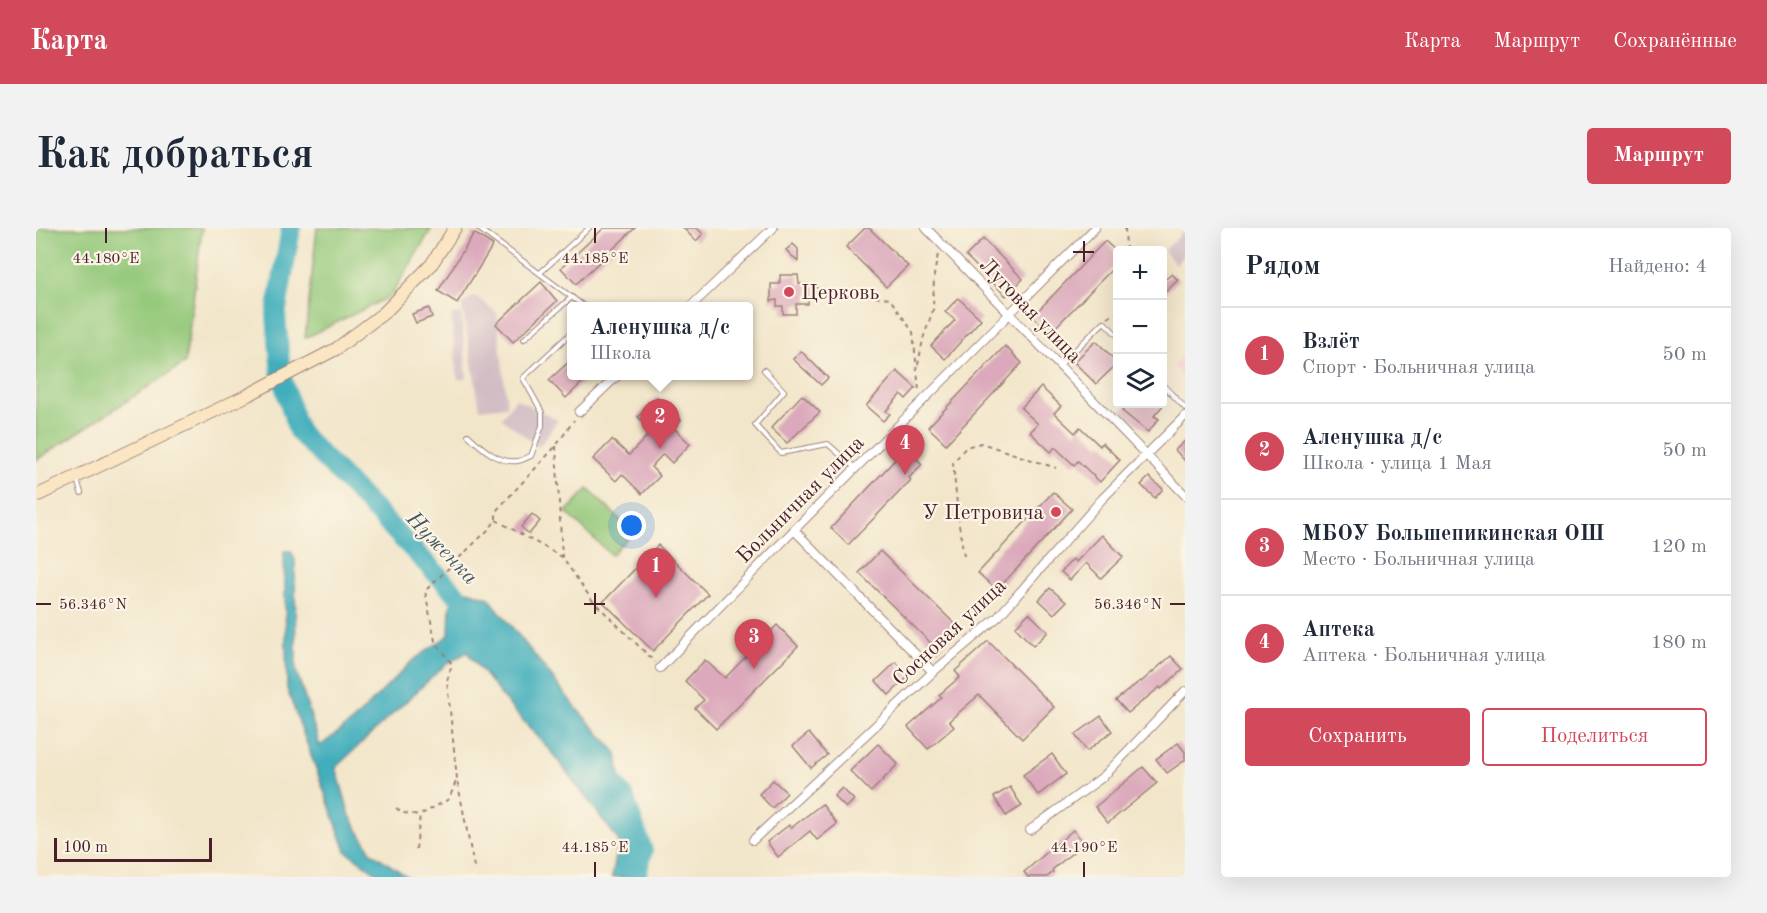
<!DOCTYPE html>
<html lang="ru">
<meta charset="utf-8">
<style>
body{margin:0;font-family:"Old Standard TT",serif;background:#f2f2f3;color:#1f2937}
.controls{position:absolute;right:18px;top:18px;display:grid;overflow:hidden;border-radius:6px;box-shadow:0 6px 24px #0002}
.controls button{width:54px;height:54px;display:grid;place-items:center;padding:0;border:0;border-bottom:2px solid #e0e1e3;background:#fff;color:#1f2937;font:30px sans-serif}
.scale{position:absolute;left:18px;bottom:15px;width:158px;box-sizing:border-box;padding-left:6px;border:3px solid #4a1f2b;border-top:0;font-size:16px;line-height:21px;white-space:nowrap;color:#4a1f2b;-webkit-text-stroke:4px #fcf5e5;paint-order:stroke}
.you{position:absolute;left:596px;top:298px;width:21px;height:21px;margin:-15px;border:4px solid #fff;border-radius:50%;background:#1a73e8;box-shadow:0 0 0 9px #1a73e833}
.badge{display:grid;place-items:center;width:39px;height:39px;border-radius:50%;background:#d1495b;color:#fff;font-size:20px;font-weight:700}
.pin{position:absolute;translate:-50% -50px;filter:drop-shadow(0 2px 3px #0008)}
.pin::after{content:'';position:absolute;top:32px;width:21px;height:18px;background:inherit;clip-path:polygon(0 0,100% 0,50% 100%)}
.popup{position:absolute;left:531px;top:74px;width:186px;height:78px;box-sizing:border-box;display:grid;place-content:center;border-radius:6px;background:#fff;filter:drop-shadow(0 2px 4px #0005);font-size:20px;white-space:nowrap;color:#747a83}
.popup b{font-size:22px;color:#1f2937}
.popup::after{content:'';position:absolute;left:50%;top:100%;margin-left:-12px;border:12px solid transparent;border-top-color:#fff}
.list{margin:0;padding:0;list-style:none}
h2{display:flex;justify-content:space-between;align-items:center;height:78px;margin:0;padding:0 24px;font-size:26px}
h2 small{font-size:20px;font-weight:400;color:#747a83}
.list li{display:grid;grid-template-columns:39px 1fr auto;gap:18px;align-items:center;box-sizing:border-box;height:96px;padding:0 24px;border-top:2px solid #e0e1e3}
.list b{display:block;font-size:22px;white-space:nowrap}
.list p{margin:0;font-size:20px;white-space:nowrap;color:#747a83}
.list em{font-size:20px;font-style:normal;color:#747a83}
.actions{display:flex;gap:12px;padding:18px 24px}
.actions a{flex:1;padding:14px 0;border:2px solid #d1495b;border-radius:6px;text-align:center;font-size:21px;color:#d1495b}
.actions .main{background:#d1495b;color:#fff}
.icon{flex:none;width:33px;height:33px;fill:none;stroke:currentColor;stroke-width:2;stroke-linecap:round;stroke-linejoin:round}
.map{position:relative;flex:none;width:1149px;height:649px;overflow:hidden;border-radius:6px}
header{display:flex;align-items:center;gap:36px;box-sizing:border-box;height:84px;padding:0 30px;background:#d1495b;color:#fff}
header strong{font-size:28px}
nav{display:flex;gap:33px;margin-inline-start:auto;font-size:21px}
.intro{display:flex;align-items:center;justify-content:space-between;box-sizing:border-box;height:144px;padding:0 36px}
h1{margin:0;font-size:42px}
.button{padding:15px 27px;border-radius:6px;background:#d1495b;color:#fff;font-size:21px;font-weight:700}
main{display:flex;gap:36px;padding:0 36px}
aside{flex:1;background:#fff;border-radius:6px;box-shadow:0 6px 24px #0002}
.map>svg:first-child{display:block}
.built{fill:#f7cfd0}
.industrial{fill:#d2bdc5}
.green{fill:#95c97b;stroke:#707453;stroke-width:1.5}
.water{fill:#3faebc;stroke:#446674;stroke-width:1.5}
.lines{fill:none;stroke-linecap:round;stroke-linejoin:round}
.river{stroke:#3faebc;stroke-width:20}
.building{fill:#dba9bb}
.lane-casing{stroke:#9e827a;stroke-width:6}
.street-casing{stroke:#9e827a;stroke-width:10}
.secondary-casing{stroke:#9e827a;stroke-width:14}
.path{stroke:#9e827a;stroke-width:2;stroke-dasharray:4.5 4.5;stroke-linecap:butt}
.lane{stroke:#fff;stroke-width:4}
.street{stroke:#fff;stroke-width:8}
.secondary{stroke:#fbe6c3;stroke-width:12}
.ticks{fill:none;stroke:#4a1f2b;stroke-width:2}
.poi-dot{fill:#d1495b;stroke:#fcf5e5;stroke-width:2}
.labels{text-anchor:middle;stroke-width:4.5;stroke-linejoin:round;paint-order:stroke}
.poi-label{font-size:21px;fill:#4a1f2b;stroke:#fcf5e5;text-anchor:start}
.street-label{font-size:21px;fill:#4a1f2b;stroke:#fcf5e5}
.water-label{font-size:22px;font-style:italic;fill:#465865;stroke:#fcf5e5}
.ticks-label{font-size:15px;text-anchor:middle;fill:#4a1f2b;stroke:#fcf5e5;stroke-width:4.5;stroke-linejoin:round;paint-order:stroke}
</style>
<header>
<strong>Карта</strong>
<nav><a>Карта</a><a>Маршрут</a><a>Сохранённые</a></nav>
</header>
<div class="intro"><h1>Как добраться</h1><a class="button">Маршрут</a></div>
<main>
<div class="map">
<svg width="1149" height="649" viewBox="0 0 1149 649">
<rect width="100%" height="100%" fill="#fcf5e5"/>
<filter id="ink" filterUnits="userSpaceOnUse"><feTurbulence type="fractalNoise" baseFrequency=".0167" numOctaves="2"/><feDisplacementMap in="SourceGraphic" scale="12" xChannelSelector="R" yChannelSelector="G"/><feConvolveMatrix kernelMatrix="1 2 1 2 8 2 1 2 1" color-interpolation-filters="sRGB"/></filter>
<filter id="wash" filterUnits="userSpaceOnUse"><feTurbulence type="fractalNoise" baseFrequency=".008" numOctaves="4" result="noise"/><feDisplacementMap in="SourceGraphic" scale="24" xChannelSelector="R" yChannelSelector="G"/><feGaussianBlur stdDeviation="1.35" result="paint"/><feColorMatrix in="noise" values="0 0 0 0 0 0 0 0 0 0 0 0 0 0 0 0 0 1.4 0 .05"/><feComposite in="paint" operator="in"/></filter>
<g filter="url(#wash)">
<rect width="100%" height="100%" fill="#f2e6ca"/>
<polygon class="built" points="1149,125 1149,150 1136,138"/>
<g class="industrial">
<polygon points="1149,2 1149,26 1140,36 1128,23"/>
<polygon points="439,68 461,85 471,178 444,181 426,76"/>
<polygon points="425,85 431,150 422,152 415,88"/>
<polygon points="480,171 522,192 503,219 465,190"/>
</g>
<g class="green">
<polygon points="0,0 166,0 149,135 0,232"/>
<polygon points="281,0 396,0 355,68 269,110"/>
<polygon points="552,261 597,304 575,327 530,284"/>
</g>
<polygon class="water" points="248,323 255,323 259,332 260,442 284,518 317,493 376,433 413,407 414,378 432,363 453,370 541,481 581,525 588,580 602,622 597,649 576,649 583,613 513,521 472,476 431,424 409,437 300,539 314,588 335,624 372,649 346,649 310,623 251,461"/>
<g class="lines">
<g class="river">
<polyline points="255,0 240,87 245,147 262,203 423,369 440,390"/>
<polyline points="570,546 588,568 607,623 600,649"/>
</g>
</g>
<g id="blocks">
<g class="building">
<polygon points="568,0 599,0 540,56 525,40"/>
<polygon points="647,0 661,0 667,6 660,13"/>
<polygon points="829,0 833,0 872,38 850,59 810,19"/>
<polygon points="438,5 457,17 421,75 402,63"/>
<polygon points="947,11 987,51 970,68 930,28"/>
<polygon points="1069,13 1082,25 1082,35 1014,105 997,88"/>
<polygon points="757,16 762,21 762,34 750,22"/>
<polygon points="1136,46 1142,52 1126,67 1126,54"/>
<polygon points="744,47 762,47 763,56 772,56 772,76 760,76 760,86 747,86 747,78 741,78 741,72 735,73 735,56 744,56"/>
<polygon points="505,54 521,73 477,114 460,96"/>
<polygon points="922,70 945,91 909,131 895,118 919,92 909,84"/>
<polygon points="393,80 396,89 380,95 376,86"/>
<polygon points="1060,113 1082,135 1060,156 1038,134"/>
<polygon points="969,118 986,135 910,216 892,199"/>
<polygon points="765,123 792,150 785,157 757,131"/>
<polygon points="536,131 536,147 554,147 530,170 513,152"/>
<polygon points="861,143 880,160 870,171 865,166 850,183 854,186 847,193 830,178"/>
<polygon points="1005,159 1025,178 1018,185 1039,205 1044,199 1064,218 1066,215 1084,232 1064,254 1042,233 1038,237 1019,219 1015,224 994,204 1002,196 985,180"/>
<polygon points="766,167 784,184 751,215 735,200"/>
<polygon points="621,169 645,192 638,200 654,216 636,235 627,226 615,239 624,248 606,266 586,246 580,253 557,231 576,212 593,227 616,203 602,189"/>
<polygon points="1092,176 1128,176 1118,188 1123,191 1112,204 1086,183"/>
<polygon points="1149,213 1149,233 1139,222"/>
<polygon points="870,220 886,236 873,250 875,252 812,317 795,300"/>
<polygon points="1113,249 1127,261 1119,270 1105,257"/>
<polygon points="1017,264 1036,281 961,362 942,345"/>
<polygon points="496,286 504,293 493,306 485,299"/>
<polygon points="1066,307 1087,329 1065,350 1050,335 1034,352 1025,344 1037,331 1040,334"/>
<polygon points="622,317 672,366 617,423 567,374"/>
<polygon points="844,323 923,400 902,422 823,345"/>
<polygon points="1014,360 1030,374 1018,386 1003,372"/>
<polygon points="993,385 1012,404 997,418 979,399"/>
<polygon points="741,397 762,418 680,501 659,480 668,472 649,453 669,432 689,450"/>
<polygon points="952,413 1018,479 986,511 943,467 913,493 918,499 892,521 872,499 906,469 903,467 924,449 919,443"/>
<polygon points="1135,428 1147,441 1125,461 1124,459 1092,485 1080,472 1104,453 1105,454"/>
<polygon points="860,434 873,448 853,467 840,453"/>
<polygon points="1065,488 1076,503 1051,523 1039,507"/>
<polygon points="773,505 791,527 775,540 757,518"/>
<polygon points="1142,515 1149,524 1149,532 1131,545 1120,531"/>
<polygon points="842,516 862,536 835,564 814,543"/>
<polygon points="1016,526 1030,546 1002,567 987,547"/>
<polygon points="1107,539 1121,555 1072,595 1059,579"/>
<polygon points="737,552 751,565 736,580 723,566"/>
<polygon points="974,559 986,578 970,588 958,569"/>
<polygon points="806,560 818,572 810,580 798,568"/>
<polygon points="786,576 801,596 781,612 774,603 742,629 731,614 753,597 755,600"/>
<polygon points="1037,602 1048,615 1016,642 1017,644 1011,649 992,649 988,644"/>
</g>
</g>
</g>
<g filter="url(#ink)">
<use href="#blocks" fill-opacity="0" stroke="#9e827a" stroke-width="1.5"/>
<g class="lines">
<defs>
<g id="lane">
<polyline points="442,0 549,79"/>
<polyline points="504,45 553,0"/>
<polyline points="488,111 536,69"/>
<polyline points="1023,138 1068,94 1082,108"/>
<polyline points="728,142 748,163 719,197 745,225 792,216 819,240"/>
<polyline points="1126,156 1149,180"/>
<path d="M432 207C445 219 462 236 482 233 486 233 491 229 495 228L506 198V184L487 150 536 104"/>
<polyline points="41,251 45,265"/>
</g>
<g id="street">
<polyline points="890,0 1149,267"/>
<polyline points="654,79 737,0"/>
<polyline points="543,184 581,148"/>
<polyline points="758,302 897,444"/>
<polyline points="624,440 758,302 1059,0"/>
<polyline points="994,602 1068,548 1149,463"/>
<polyline points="717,612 897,444 962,389 1066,271 1149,188"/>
</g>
<polyline id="secondary" points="0,268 212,167 300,121 349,84 395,37 419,0"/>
</defs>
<use href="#lane" class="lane-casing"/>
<use href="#street" class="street-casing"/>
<use href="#secondary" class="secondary-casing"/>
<g class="path">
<polyline points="1089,0 1090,22"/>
<polyline points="777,59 815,66 854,71 877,104 883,162"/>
<polyline points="1072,90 1082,83"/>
<polyline points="882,137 887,111 897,82 898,47 902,26"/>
<polyline points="520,218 526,329"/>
<polyline points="460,292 526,329 556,372 619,434"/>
<polyline points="928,328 923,297 917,235 930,219 945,215 1020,240"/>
<polyline points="360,580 367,585 384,587"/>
<polyline points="380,621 384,587 413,571 421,551"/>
<polyline points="438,639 421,551 411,453 416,436 399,413 389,363 454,300 460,292 460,283 520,218 538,192"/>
</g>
<use href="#lane" class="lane"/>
<use href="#street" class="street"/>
<use href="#secondary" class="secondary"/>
</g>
</g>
<path class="ticks" d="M70 0V15M559 0V15M1048 13V34M1037 24H1058M559 365V386M0 376H15M548 376H569M1134 376H1149M559 634V649M1048 634V649"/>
<g class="poi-dot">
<circle cx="753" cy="64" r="6"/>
<circle cx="1020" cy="284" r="6"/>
</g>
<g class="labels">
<g class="poi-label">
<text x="765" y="71">Церковь</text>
<text x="1008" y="291" text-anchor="end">У Петровича</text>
</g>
<g class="street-label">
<text transform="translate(995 82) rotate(46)" y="7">Луговая улица</text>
<text transform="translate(764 271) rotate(-45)" y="7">Больничная улица</text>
<text transform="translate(913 404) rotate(-43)" y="7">Сосновая улица</text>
</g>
<g class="water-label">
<text transform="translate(407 319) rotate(46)" y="8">Нуженка</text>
</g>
</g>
<g class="ticks-label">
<text x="70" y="35">44.180°E</text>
<text x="559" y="35">44.185°E</text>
<text x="57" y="381">56.346°N</text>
<text x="1092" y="381">56.346°N</text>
<text x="559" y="624">44.185°E</text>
<text x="1048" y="624">44.190°E</text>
</g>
</svg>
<div class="controls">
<button>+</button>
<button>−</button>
<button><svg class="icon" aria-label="layers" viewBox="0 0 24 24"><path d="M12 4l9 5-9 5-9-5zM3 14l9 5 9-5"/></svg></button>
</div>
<div class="scale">100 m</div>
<div class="you"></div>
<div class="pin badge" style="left:620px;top:370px">1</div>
<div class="pin badge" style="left:624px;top:221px">2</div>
<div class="popup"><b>Аленушка д/с</b>Школа</div>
<div class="pin badge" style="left:718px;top:441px">3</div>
<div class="pin badge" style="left:869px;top:247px">4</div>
</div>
<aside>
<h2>Рядом<small>Найдено: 4</small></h2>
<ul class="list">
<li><span class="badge">1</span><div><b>Взлёт</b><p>Спорт · Больничная улица</p></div><em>50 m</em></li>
<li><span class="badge">2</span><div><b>Аленушка д/с</b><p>Школа · улица 1 Мая</p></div><em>50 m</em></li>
<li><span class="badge">3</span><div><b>МБОУ Большепикинская ОШ</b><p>Место · Больничная улица</p></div><em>120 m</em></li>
<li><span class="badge">4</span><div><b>Аптека</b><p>Аптека · Больничная улица</p></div><em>180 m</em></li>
</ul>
<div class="actions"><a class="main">Сохранить</a><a>Поделиться</a></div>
</aside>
</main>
